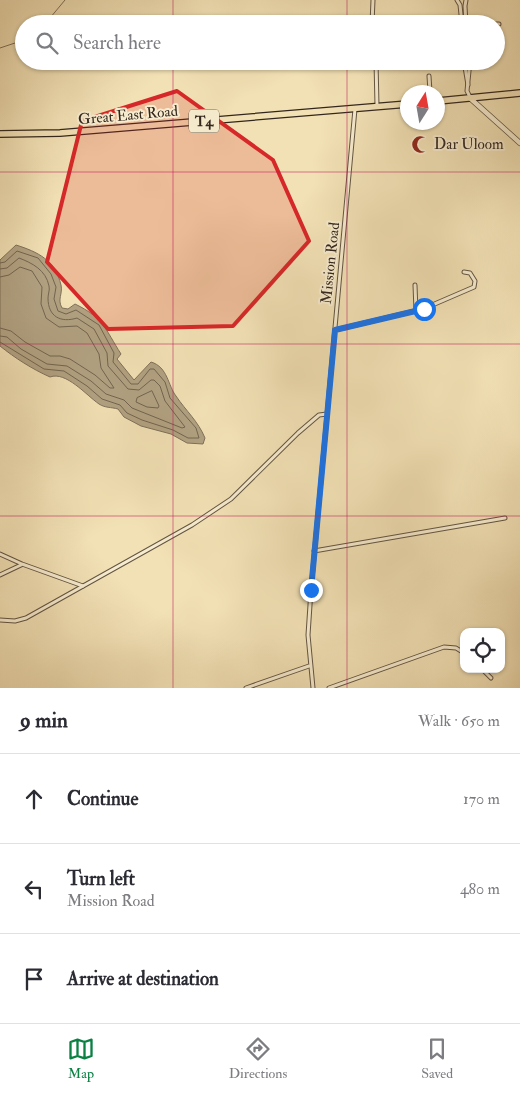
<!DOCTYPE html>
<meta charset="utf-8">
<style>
body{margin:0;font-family:"IM FELL Double Pica",serif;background:#f7f7f7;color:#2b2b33}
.controls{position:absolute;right:15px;bottom:15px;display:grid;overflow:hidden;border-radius:10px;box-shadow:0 1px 4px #0004}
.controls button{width:45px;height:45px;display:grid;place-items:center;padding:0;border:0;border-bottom:1px solid #e1e1e2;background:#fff;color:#2b2b33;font:25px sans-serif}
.compass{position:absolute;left:400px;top:85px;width:45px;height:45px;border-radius:50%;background:#fff;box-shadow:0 1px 4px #0004;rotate:11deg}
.stop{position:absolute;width:15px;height:15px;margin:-11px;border:4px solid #1a73e8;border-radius:50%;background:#fff}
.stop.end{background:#1a73e8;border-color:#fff;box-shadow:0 1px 5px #0008}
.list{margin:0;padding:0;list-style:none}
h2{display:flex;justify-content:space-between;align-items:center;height:65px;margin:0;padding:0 20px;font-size:21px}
h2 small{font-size:16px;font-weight:400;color:#7c7c81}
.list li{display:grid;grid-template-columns:32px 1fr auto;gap:15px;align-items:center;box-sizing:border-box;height:90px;padding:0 20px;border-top:1px solid #e1e1e2}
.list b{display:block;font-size:19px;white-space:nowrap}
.list p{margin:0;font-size:16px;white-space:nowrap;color:#7c7c81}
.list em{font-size:16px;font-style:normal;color:#7c7c81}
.icon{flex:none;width:28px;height:28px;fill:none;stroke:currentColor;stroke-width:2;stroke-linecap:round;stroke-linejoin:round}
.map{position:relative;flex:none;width:520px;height:688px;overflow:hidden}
.search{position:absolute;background:#fff;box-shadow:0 1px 4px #0004;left:15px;right:15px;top:15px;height:55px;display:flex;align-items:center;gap:12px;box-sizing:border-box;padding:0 18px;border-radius:28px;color:#7c7c81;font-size:19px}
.sheet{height:335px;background:#fff}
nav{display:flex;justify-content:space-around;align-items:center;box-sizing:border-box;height:70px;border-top:1px solid #e1e1e2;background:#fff;font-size:14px;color:#7c7c81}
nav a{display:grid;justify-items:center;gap:2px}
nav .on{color:#0b8043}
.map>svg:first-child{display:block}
.water{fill:#b1a181;stroke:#7e7059}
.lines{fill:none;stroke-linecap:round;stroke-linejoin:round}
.shore{stroke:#72644f;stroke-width:1}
.stream{stroke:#7e7059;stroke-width:1}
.minor-casing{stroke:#625543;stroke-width:5}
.tertiary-casing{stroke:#625543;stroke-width:6}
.trunk-casing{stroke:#32261d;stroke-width:8}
.minor{stroke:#f7eccf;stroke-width:3}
.tertiary{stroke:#f7eccf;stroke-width:4.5}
.trunk{stroke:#f2e1b5;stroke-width:5.5}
.route{stroke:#1a73e8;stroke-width:6}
.marked{fill:#d62828;fill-opacity:0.2;stroke:#d62828;stroke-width:4;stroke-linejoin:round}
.grid{fill:none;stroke:#c2185b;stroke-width:1;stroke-opacity:0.55}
.labels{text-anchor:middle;stroke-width:4;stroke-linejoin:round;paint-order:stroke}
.shield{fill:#f7eccf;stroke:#6d6152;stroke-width:1}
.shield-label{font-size:14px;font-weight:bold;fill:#32261d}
.street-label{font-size:15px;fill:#32261d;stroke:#f7eccf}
.poi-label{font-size:15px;fill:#32261d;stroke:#f7eccf;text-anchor:start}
</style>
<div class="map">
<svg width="520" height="688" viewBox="0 0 520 688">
<rect width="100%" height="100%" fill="#f2e1b5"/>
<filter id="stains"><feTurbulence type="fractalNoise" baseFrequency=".004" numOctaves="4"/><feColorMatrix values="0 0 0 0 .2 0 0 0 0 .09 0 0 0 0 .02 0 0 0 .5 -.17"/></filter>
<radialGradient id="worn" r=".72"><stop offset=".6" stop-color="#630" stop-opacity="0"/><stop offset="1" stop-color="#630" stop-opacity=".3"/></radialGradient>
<path class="water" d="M16 245C38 252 55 260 61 285 63 294 57 299 62 308L68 309 75 304C104 318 105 329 121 354L117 359 134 380 151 362C168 367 168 386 176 396 186 411 198 421 205 438L203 444 187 443 171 434 141 426 124 417 118 409C111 407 105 408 99 404 86 395 66 371 50 377 32 369 15 358 0 346V260Z"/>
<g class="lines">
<g class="shore">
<polyline points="0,263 5,262 17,251 38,258 51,274 56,287 54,299 58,311 66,314 76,310 99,325 114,353 113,362 131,384 138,384 150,369 154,369 165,382 170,398 196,428 199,438 188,438 173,430 142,420 127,413 120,405 102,399 87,386 64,371 44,369 0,342"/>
<path d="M0 269 7 268 19 258C32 263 46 270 49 286 50 290 48 294 48 298 48 317 61 323 77 318L94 329 107 353 108 366 128 389 139 390 151 380H154L160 386 165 401 185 427 182 428 132 408 124 400 106 394 91 381 67 366 47 364 21 349 7 337 0 336"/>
<polyline points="0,277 9,275 20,267 32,271 42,287 41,304 46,318 59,327 77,326 87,333 99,354 101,368 114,388 110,388 95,375 70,359 60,356 50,356 25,342 11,331 0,328"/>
<polygon points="152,391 159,406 158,408 147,407 136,402 137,398"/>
</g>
<g class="stream">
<polyline points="45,24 65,0"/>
<polyline points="0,48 24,40"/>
</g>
<defs>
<g id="minor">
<polyline points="457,0 460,5 462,24"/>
<polyline points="466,0 465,6 466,24"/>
<polyline points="372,24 373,0"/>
<polyline points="496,24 499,24"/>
<polyline points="376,61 377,106"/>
<polyline points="464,61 468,85"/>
<polyline points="470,61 467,91 471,99"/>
<polyline points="429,76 430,92"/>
<polyline points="415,285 416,311"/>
<polyline points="335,330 423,309 474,287 475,281 470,273 464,272"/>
<polyline points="314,551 505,518"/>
<polyline points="0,554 22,564 83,586"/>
<polyline points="0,575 21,565"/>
<polyline points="0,620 15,621 26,618 192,525 231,499 298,433 319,415 327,414"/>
<polyline points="482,669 491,678"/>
<polyline points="246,688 309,666"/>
<polyline points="313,688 308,635 311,590 355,109"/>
<polyline points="329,688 444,647 456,648 464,653"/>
</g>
<polyline id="tertiary" points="471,99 520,143"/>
<g id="trunk">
<polyline points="438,101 520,93"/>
<polyline points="0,134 60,133 408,104"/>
</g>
</defs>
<use href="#minor" class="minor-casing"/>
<use href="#tertiary" class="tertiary-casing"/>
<use href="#trunk" class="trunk-casing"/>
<use href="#minor" class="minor"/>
<use href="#tertiary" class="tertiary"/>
<use href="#trunk" class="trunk"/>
</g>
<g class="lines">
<polyline class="route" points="311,590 335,330 424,309"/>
</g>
<path class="marked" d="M177 91 273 160 309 241 233 326 108 329 47 262 82 121Z"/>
<path class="grid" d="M173 0V24M347 0V24M173 61V688M347 61V688M0 172H520M0 344H520M0 516H520"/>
<defs>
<symbol id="mosque-bare" viewBox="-9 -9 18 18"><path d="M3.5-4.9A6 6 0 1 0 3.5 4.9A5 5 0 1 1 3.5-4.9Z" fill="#8f2418" stroke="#f7eccf" stroke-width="2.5" paint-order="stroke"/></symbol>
</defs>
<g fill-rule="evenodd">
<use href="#mosque-bare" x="408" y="132" width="25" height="25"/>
</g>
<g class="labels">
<rect class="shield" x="189" y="109.5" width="30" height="23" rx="4"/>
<g class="shield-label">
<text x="204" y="126">T4</text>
</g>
<g class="street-label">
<text transform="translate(128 115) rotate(-5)" y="5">Great East Road</text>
<text transform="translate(330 263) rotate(-84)" y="5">Mission Road</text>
</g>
<g class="poi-label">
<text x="434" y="149">Dar Uloom</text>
</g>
</g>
<rect width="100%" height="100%" filter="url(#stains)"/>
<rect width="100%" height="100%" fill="url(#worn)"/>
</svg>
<div class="controls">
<button><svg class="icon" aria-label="locate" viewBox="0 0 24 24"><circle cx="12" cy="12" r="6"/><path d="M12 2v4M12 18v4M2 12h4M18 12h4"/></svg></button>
</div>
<svg class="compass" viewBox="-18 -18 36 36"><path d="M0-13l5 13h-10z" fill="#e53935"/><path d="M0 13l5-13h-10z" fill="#7c7c81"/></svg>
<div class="stop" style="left:424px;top:309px"></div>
<div class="stop end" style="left:311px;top:590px"></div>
<div class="search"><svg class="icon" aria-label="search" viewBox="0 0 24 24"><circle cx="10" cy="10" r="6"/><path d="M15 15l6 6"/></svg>Search here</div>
</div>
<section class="sheet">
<h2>9 min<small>Walk · 650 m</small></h2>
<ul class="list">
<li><svg class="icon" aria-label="ahead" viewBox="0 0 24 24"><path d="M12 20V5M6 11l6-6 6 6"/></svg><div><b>Continue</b></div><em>170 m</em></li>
<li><svg class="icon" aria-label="left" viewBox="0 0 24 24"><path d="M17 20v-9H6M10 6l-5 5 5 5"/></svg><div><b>Turn left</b><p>Mission Road</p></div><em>480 m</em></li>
<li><svg class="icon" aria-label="arrive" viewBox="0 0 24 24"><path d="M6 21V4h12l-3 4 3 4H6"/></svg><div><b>Arrive at destination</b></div></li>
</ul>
</section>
<nav>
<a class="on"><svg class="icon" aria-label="map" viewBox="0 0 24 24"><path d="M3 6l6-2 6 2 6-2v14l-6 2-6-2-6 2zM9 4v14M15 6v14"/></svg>Map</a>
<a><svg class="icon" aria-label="directions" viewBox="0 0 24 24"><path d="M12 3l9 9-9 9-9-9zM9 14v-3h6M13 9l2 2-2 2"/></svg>Directions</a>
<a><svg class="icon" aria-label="saved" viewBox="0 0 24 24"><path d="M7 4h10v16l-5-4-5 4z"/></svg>Saved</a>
</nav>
